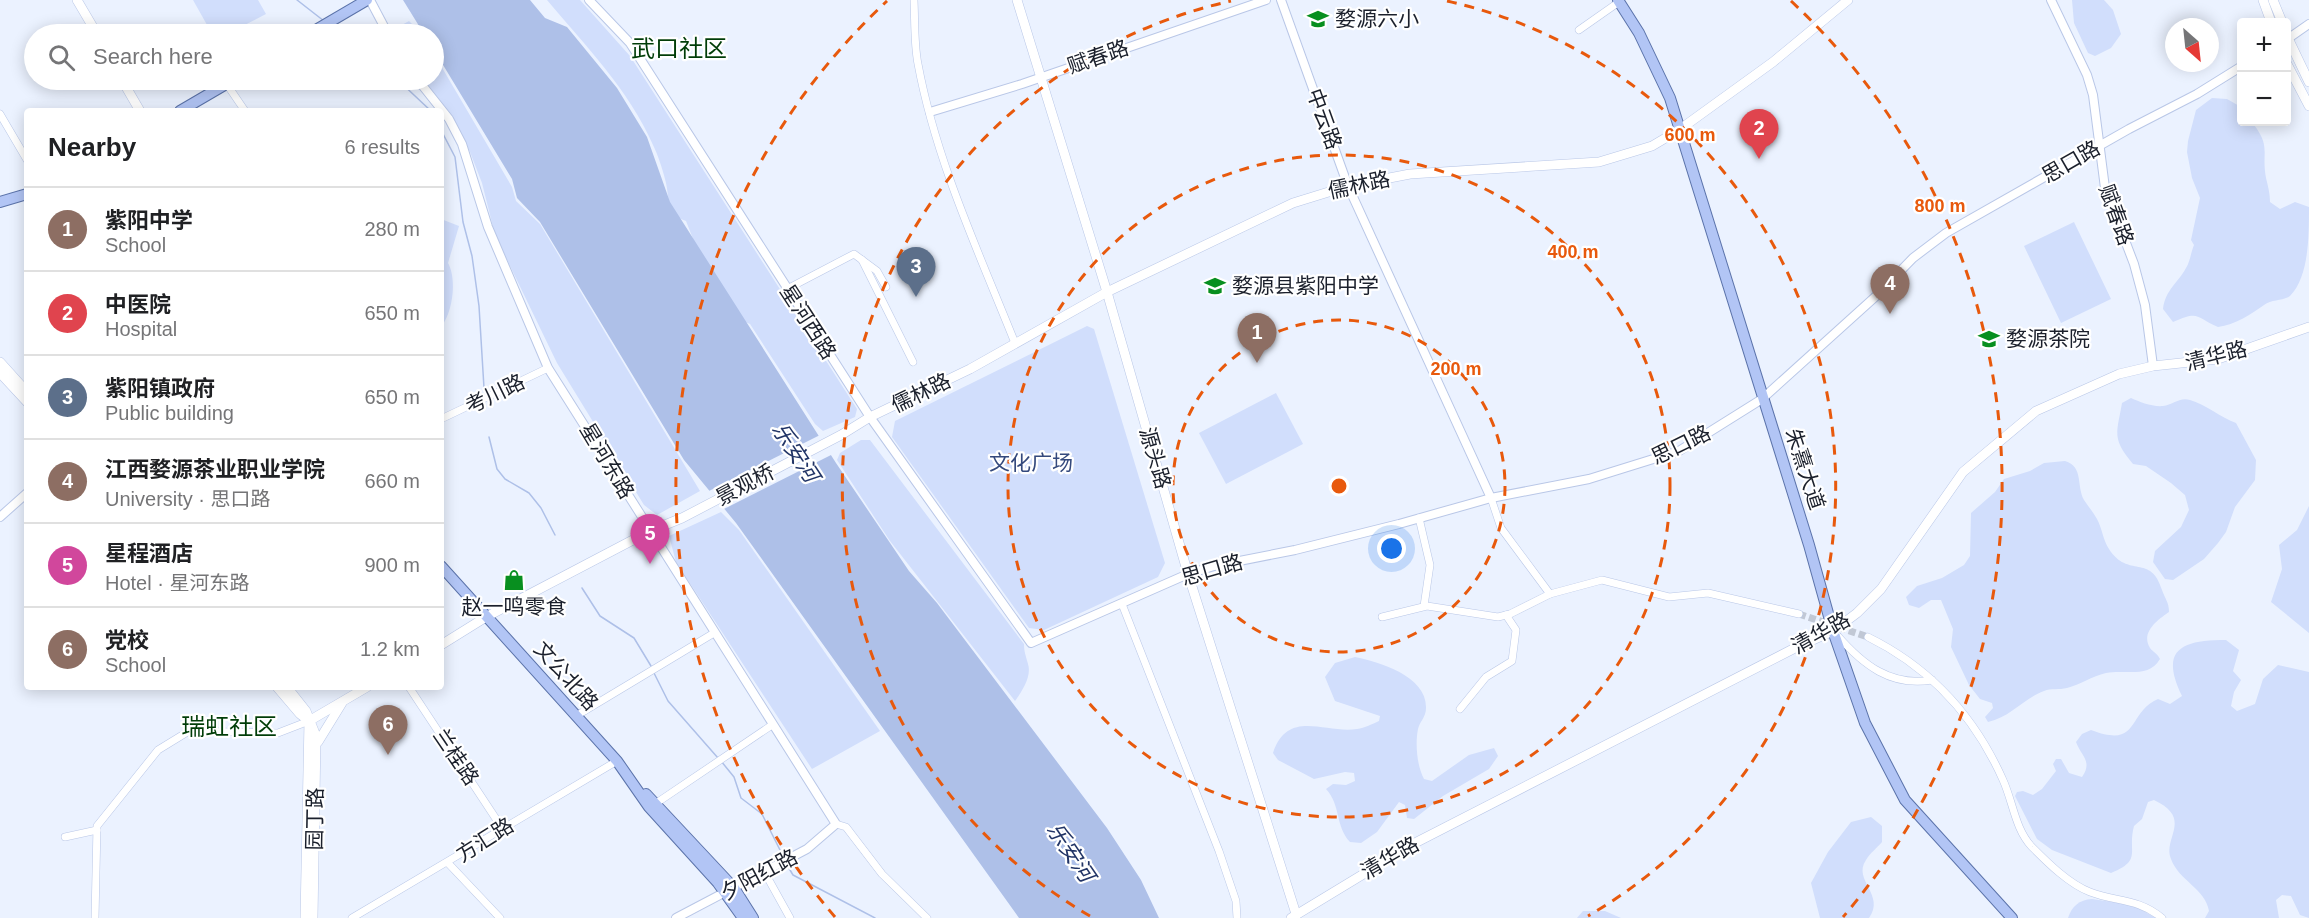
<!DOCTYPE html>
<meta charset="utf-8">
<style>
body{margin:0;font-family:Arial,"Noto Sans SC",sans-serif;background:#f2f2f2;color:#202124}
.controls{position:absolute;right:18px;top:18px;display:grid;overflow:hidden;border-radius:6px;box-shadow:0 3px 15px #0003}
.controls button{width:54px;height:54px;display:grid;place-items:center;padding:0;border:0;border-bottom:2px solid #e0e0e0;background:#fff;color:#202124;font:30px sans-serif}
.compass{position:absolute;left:2165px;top:18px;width:54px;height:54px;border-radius:50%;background:#fff;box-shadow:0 3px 15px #0003;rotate:153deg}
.you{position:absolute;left:1392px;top:549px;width:21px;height:21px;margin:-15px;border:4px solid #fff;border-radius:50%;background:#1a73e8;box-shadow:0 0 0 9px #1a73e833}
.badge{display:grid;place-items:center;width:39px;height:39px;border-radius:50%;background:#111827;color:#fff;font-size:20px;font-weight:700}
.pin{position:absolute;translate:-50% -50px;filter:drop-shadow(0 2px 3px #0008)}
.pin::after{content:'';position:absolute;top:32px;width:21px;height:18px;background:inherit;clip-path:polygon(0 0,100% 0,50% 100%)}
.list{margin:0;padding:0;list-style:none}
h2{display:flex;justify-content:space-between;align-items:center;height:78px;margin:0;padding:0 24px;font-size:26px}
h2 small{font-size:20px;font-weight:400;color:#757577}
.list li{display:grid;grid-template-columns:39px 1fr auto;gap:18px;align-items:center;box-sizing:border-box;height:84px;padding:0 24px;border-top:2px solid #e0e0e0}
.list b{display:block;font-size:22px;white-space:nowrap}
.list p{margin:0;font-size:20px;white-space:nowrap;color:#757577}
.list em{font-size:20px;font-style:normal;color:#757577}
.icon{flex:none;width:33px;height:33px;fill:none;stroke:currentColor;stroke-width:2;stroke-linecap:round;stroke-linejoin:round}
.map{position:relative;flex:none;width:2309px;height:918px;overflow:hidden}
.search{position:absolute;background:#fff;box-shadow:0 3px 15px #0003;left:24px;top:24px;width:420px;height:66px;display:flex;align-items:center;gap:15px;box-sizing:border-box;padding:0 21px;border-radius:33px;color:#757577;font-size:22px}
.panel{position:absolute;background:#fff;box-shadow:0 3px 15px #0003;left:24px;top:108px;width:420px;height:582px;border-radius:6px}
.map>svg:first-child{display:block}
.green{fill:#d1defc}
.water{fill:#aec0e8}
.pier{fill:#ebf2ff}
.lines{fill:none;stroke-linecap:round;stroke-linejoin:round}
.stream{stroke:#aec0e8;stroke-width:1.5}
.minor-tunnel{stroke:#c1c8d5;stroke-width:7;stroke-dasharray:7 3.5;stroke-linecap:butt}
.minor-casing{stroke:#b9c7e7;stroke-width:8}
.tertiary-casing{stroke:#b9c7e7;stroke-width:10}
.secondary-casing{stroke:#b9c7e7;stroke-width:10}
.primary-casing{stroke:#5b73aa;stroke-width:12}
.minor{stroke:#fff;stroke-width:7}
.tertiary{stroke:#fff;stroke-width:8}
.secondary{stroke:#fff;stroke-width:9}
.primary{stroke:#b2c5f5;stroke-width:10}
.ring{fill:none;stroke:#e8590c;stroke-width:3;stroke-dasharray:10 8}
.labels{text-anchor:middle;stroke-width:4.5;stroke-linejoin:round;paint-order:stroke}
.poi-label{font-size:21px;fill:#1b202c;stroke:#fff;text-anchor:start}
.street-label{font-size:21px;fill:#1b202c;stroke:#fff}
.park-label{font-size:21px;fill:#34497d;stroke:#fff}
.water-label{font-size:22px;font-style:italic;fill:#213466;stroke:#fff}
.quarter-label{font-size:24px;fill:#013d08;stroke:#fff}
.centre{fill:#e8590c;stroke:#fff;stroke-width:3}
.ring-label{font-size:18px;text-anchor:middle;font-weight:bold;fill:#e8590c;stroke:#fff;stroke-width:4.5;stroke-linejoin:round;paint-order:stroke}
</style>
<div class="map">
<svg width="2309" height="918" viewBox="0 0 2309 918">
<rect width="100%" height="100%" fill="#ebf2ff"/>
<g class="green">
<polygon points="193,0 258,0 266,14 227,34 222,27 211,32"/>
<path d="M547 0H580L630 56 857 409 855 417 823 431 815 424 750 324 738 319 699 254 686 221C665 214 670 196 665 179 662 168 658 155 653 145 629 90 585 45 547 0Z"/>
<polygon points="2072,0 2104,0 2113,10 2121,34 2111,48 2095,56 2088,53 2074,23"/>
<polygon points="409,21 422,34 393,34 400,26"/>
<polygon points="434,54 512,187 516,201 540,224 700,491 657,515 644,505 557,363 495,235 482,183 470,152 454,120 422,80 434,80"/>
<path d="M2212 98 2227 99 2241 107 2242 122H2252C2272 148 2261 150 2266 178 2268 186 2270 194 2270 202L2280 209 2295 202 2309 207C2309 236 2309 277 2290 296 2283 301 2272 299 2264 305 2251 314 2235 325 2218 327 2195 317 2200 310 2173 322L2163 309C2165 290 2178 283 2186 268 2190 262 2191 252 2194 245L2191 240 2200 198 2192 178 2187 152 2188 141 2196 110Z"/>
<path d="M441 219 459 226 448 263C457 279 453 312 441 327Z"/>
<polygon points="2074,222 2111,299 2061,323 2024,246"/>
<polygon points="1087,326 1094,329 1165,563 1158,577 1044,630 1029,628 892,437 895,421"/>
<polygon points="1276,393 1303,444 1226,484 1199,433"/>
<path d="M2131 398C2140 402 2152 407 2163 406 2173 405 2179 397 2190 400 2205 404 2220 417 2236 423L2256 460 2255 480 2235 507 2226 532 2218 543 2204 559 2173 580 2165 579 2153 562 2155 551 2181 527 2189 510 2185 495 2171 483 2146 466 2133 464C2111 438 2117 433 2122 403Z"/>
<path d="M861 440H870L1024 644C1024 652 1026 656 1028 664 1032 676 1022 691 1015 701L890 541 837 460 840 453Z"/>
<path d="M2065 461C2084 467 2076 485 2084 500 2088 506 2093 512 2097 519 2102 528 2103 540 2109 549 2128 579 2151 553 2162 590 2165 599 2169 602 2169 612 2159 619 2140 632 2150 648 2153 652 2157 653 2160 659 2148 679 2126 669 2106 673 2092 676 2080 685 2067 688 2059 690 2051 688 2044 691 2023 699 2011 717 1988 722L1985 717 1993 708 1992 703 1980 699 1969 685 1951 647 1953 629 1941 600H1931L1919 608 1909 605 1906 597 1917 586 1942 578 1964 565 1970 556 1971 513 1995 492 2004 479 2030 471 2044 463Z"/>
<polygon points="2309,506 2309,633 2271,602 2282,569 2279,545 2297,530"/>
<polygon points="721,512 739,530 880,731 812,769 676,562 669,536"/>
<path d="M2226 640 2239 650 2233 671 2241 680 2234 692 2231 706 2237 711 2255 704 2263 679 2278 665 2309 672V918L2300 915 2291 896 2282 895 2276 900 2279 918H2205L2209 911C2205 888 2179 881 2171 859 2162 838 2194 819 2154 800L2148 802 2142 819 2134 826C2127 852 2143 860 2111 873L2052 850 2037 839 2015 796 2017 792 2023 791 2033 795 2042 789 2056 771 2053 764 2056 759H2061L2069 773 2082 777C2093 761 2081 756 2076 742L2082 734 2091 730C2141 749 2126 713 2158 699L2170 704 2182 696C2159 649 2182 640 2226 640Z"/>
<path d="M1355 657C1379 662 1427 676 1426 708 1426 717 1420 721 1418 729 1415 744 1417 766 1424 779L1432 781 1469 755 1494 748 1498 756 1489 769 1443 796 1414 819 1407 818 1405 805 1399 802 1377 832 1361 843 1350 842C1335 826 1341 805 1326 789L1333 784 1346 785 1355 781 1354 773 1345 772 1314 779 1278 760 1273 753C1288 708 1325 734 1357 729 1365 728 1372 724 1379 721L1380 716 1335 701 1325 677 1335 663Z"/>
<path d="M1871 817 1882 826V842C1877 848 1870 853 1866 860 1852 880 1886 895 1869 918H1820L1811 883 1828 852 1851 822Z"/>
<path d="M2092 899 2133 905 2156 918H2068C2072 906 2079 900 2092 899Z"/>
<polygon points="1583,911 1605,911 1621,918 1577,918"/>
</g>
<polygon class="water" points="403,0 530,0 545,18 567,27 617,88 647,137 670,202 836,463 909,571 937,603 1107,828 1141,880 1159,918 1019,918 736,523 684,460 540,222 517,198 512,179 434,50 434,34 424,34"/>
<polygon class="pier" points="822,434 835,453 722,510 707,492"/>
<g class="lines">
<g class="stream">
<polyline points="297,0 324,21"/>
<polyline points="330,26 341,34"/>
<polyline points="398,80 431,111"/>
<polyline points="441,130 455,157 463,222 472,256 479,306 484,388"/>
<polyline points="489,437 497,469 505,479 529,493 541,508 555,535"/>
<polyline points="582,588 600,616 634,638 651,666"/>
<polyline points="654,673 668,701 718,758"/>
<polyline points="721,761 734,777 741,798 762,814 784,858"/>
<polyline points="787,865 793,875 875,918"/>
</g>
<polyline class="minor-tunnel" points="1799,614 1868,637"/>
<defs>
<g id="minor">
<path d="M914 0C915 21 914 44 918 64 936 161 979 253 1015 343"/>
<polyline points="1579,30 1619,2"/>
<polyline points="226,83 245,111"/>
<polyline points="0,114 27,160"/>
<polyline points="862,260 913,362"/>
<polyline points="787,289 854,254 877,271 886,287"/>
<polyline points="441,419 548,368"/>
<polyline points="1491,498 1501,528 1550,594 1602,580 1669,597 1708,593 1799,614"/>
<polyline points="1419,518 1430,565 1424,606"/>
<polyline points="1122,604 1219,851 1236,901 1237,918"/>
<polyline points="1382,617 1427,606 1498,617 1510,614 1550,594"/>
<path d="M1837 635C1863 665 1891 687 1932 680"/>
<path d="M1868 637C1931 668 1975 717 2003 780 2013 802 2015 829 2032 847 2048 863 2069 884 2090 892 2116 902 2138 898 2162 918"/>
<polyline points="409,687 502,828"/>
<polyline points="1460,709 1486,677 1512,661 1516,630 1506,615"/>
<polyline points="576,716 714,633"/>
<polyline points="652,806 772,725"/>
<polyline points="836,824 846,827 882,874 927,918"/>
<polyline points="65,837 97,830"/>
<polyline points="448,863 500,918"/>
<polyline points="765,873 790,918"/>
<polyline points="95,918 97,826 158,750 189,731 278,733 309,721"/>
<polyline points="352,918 617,761"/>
</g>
<g id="tertiary">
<polyline points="370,0 388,34"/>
<polyline points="589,0 630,43 870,417 1031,643 1188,574 1214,566 1295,550 1399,524 1491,498 1589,479 1679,451 1762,399 1875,297 1913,258 1946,233 2129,129 2197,94 2242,66"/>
<polyline points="1281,0 1348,186 1491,498"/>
<polyline points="2051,0 2087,75 2093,95 2105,188 2134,264 2145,305 2153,366"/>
<polyline points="2286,40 2309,24"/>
<polyline points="418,80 449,119 462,144 488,227 548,368 836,824 807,849 676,918"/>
<polyline points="930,112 1022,84 1266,0"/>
<polyline points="0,517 27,493"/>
</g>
<g id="secondary">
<polyline points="77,0 97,34"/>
<polyline points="1017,0 1107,292 1188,574 1296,914"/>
<polyline points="2263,0 2271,22"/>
<polyline points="2273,0 2282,22"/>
<polyline points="2286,34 2309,82"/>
<polyline points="2286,62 2309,106"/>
<polyline points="122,80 140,111"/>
<polyline points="0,362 27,392"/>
<polyline points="0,373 27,402"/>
<polyline points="441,645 486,617 650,531 682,518 841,435 870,417 970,369 1107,292 1293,203 1348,186 1410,174 1599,162 1652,146 1679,130 1773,62 1848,0"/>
<polyline points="277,687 300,714 309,721"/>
<polyline points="287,687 306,711 316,736 313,918"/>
<polyline points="309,721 367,687"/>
<polyline points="318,742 342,703"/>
<polyline points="305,918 309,721"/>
<polyline points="1291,918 1413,844 1795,648 1833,631 1857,613 1881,589 1963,472 2036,411 2119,374 2153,366 2218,359 2309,327"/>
</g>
<g id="primary">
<polyline points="1618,0 1639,33 1670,98 1809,545 1833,631 1865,723 1905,800 2012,918"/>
<polyline points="309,34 367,0"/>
<polyline points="180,111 233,80"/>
<polyline points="0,202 27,194"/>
<polyline points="441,566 617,761 649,807 718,883 743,918"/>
<polyline points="646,794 734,888 753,918"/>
</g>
</defs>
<use href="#minor" class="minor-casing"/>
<use href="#tertiary" class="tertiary-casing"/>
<use href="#secondary" class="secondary-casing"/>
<use href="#primary" class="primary-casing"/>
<use href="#minor" class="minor"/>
<use href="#tertiary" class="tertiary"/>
<use href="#secondary" class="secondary"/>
<use href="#primary" class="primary"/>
</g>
<g class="ring">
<circle cx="1339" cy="486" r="166"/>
<circle cx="1339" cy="486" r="331"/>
<path d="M1090 916A497 497 0 0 1 1231 1M1447 1A497 497 0 0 1 1588 916"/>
<path d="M835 917A663 663 0 0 1 887 1M1791 1A663 663 0 0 1 1843 917"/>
</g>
<defs>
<symbol id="school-bare" viewBox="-9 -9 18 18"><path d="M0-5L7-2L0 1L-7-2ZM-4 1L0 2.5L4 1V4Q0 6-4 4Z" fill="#088f1f" stroke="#fff" stroke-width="2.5" paint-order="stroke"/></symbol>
<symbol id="university-bare" viewBox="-9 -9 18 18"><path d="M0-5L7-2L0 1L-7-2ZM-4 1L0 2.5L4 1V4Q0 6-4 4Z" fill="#088f1f" stroke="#fff" stroke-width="2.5" paint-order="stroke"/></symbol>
<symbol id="shop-bare" viewBox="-9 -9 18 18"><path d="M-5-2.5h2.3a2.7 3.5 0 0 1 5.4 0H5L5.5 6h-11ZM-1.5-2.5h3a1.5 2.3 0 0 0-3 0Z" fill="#088f1f" stroke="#fff" stroke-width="2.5" paint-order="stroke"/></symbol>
</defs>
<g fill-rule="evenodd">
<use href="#school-bare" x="1303" y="4" width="30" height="30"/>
<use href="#school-bare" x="1200" y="271" width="30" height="30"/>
<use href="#university-bare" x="1974" y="324" width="30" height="30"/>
<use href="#shop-bare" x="499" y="565" width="30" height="30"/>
</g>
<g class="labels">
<g class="poi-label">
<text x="1335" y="26">婺源六小</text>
<text x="1232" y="293">婺源县紫阳中学</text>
<text x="2006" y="346">婺源茶院</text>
<text x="514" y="614" text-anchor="middle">赵一鸣零食</text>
</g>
<g class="street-label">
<text transform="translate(1098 57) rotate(-19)" y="7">赋春路</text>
<text transform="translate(1324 119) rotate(70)" y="7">中云路</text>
<text transform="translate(2071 162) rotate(-30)" y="7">思口路</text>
<text transform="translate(1359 185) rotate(-12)" y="7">儒林路</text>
<text transform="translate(2116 215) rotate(70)" y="7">赋春路</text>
<text transform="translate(808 322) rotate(57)" y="7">星河西路</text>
<text transform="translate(2216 356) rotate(-14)" y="7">清华路</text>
<text transform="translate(921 393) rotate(-26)" y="7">儒林路</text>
<text transform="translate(495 394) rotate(-26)" y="7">考川路</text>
<text transform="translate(1681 445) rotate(-26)" y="7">思口路</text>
<text transform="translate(1155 458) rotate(74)" y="7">源头路</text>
<text transform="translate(607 461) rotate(59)" y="7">星河东路</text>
<text transform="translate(1805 469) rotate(72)" y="7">朱熹大道</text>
<text transform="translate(745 485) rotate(-28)" y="7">景观桥</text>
<text transform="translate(1212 570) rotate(-16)" y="7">思口路</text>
<text transform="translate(1821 633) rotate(-29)" y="7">清华路</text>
<text transform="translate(566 676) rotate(48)" y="7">文公北路</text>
<text transform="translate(456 757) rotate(56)" y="7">兰桂路</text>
<text transform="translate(315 819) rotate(-89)" y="7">园丁路</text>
<text transform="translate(485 840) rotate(-32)" y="7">方汇路</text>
<text transform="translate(1390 858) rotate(-30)" y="7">清华路</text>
<text transform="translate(759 875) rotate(-28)" y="7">夕阳红路</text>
</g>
<g class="park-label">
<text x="1031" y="470">文化广场</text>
</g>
<g class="water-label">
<text transform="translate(796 452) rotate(57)" y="8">乐安河</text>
<text transform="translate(1071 852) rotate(56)" y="8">乐安河</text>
</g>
<g class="quarter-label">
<text x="679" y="57">武口社区</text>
<text x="229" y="735">瑞虹社区</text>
</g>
</g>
<circle cx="1339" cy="486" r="9" class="centre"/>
<g class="ring-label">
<text x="1690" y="141">600 m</text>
<text x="1940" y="212">800 m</text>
<text x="1573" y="258">400 m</text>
<text x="1456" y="375">200 m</text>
</g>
</svg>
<div class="controls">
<button>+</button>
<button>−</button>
</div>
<svg class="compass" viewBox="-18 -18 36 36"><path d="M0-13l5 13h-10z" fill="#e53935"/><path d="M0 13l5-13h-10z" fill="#757577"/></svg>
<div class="you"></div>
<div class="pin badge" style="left:1257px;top:363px;background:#8d6e63">1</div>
<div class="pin badge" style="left:1759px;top:159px;background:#e0444e">2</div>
<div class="pin badge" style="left:916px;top:297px;background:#5c6f8a">3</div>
<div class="pin badge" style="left:1890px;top:314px;background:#8d6e63">4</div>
<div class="pin badge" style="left:650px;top:564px;background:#d1479c">5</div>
<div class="pin badge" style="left:388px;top:755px;background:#8d6e63">6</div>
<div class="search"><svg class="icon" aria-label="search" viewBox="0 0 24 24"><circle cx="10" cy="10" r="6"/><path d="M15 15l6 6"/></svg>Search here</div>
<section class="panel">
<h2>Nearby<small>6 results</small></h2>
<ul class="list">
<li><span class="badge" style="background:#8d6e63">1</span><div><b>紫阳中学</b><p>School</p></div><em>280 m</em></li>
<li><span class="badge" style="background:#e0444e">2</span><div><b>中医院</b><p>Hospital</p></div><em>650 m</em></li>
<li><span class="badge" style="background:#5c6f8a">3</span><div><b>紫阳镇政府</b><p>Public building</p></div><em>650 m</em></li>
<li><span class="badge" style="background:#8d6e63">4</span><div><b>江西婺源茶业职业学院</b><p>University · 思口路</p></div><em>660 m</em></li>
<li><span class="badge" style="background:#d1479c">5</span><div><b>星程酒店</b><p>Hotel · 星河东路</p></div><em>900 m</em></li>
<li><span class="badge" style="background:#8d6e63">6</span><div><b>党校</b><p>School</p></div><em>1.2 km</em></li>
</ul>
</section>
</div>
